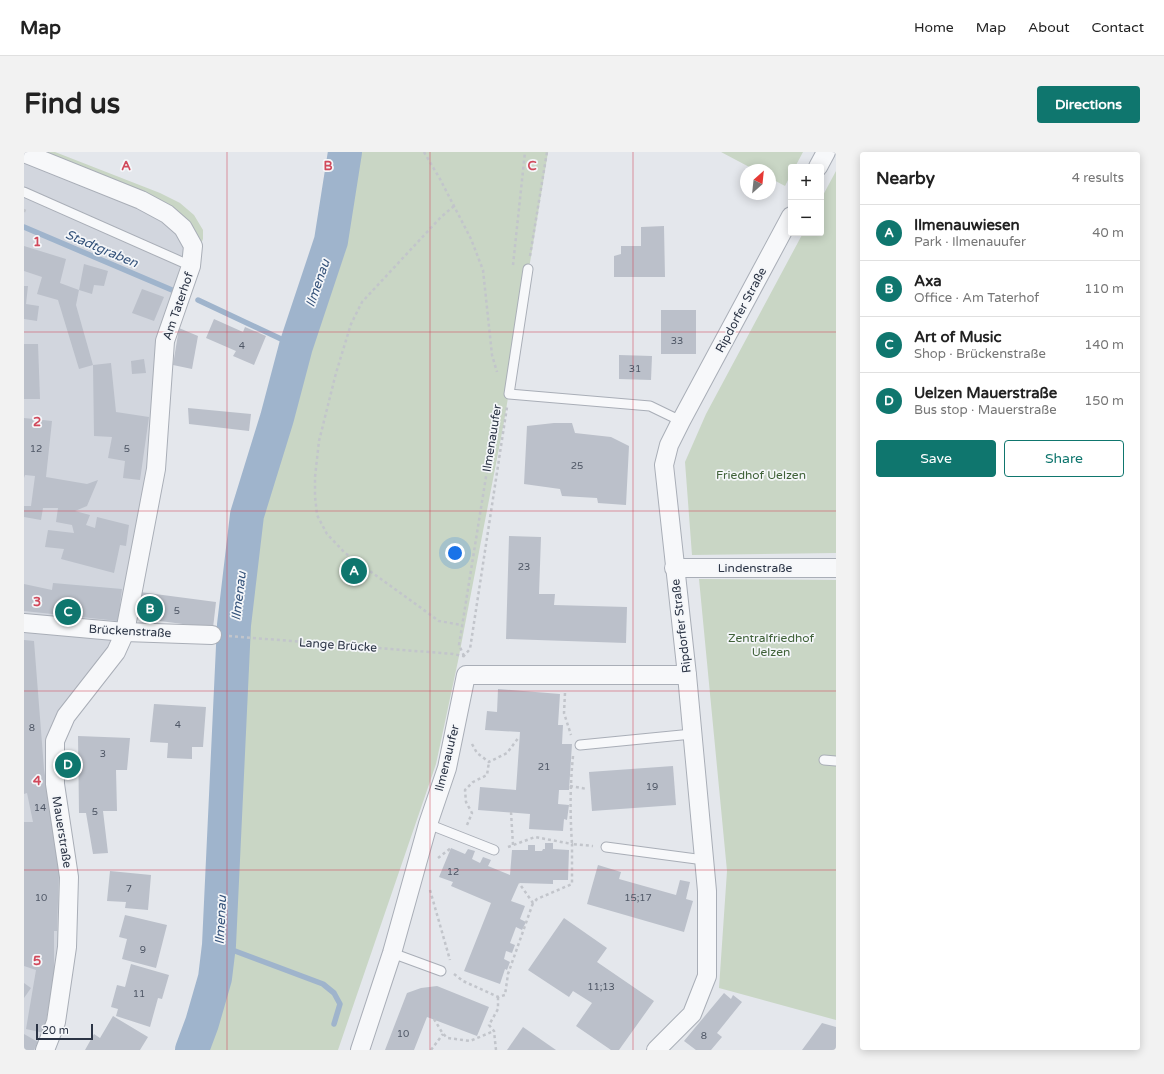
<!DOCTYPE html>
<meta charset="utf-8">
<style>
body{margin:0;font-family:"Varela Round",sans-serif;background:#f2f2f2;color:#222}
.controls{position:absolute;right:12px;top:12px;display:grid;overflow:hidden;border-radius:4px;box-shadow:0 2px 10px #0003}
.controls button{width:36px;height:36px;display:grid;place-items:center;padding:0;border:0;border-bottom:1px solid #e0e0e0;background:#fff;color:#222;font:20px sans-serif}
.compass{position:absolute;left:716px;top:12px;width:36px;height:36px;border-radius:50%;background:#fff;box-shadow:0 2px 10px #0003;rotate:27deg}
.scale{position:absolute;left:12px;bottom:10px;width:57px;box-sizing:border-box;padding-left:4px;border:2px solid #2b3445;border-top:0;font-size:11px;line-height:14px;white-space:nowrap;color:#2b3445;-webkit-text-stroke:3px #f4f6f9;paint-order:stroke}
.you{position:absolute;left:431px;top:401px;width:14px;height:14px;margin:-10px;border:3px solid #fff;border-radius:50%;background:#1a73e8;box-shadow:0 0 0 6px #1a73e833}
.badge{display:grid;place-items:center;width:26px;height:26px;border-radius:50%;background:#0f766e;color:#fff;font-size:13px;font-weight:700}
.pin{position:absolute;translate:-50% -50%;border:2px solid #fff;box-shadow:0 1px 4px #0006}
.list{margin:0;padding:0;list-style:none}
h2{display:flex;justify-content:space-between;align-items:center;height:52px;margin:0;padding:0 16px;font-size:17px}
h2 small{font-size:13px;font-weight:400;color:#767676}
.list li{display:grid;grid-template-columns:26px 1fr auto;gap:12px;align-items:center;box-sizing:border-box;height:56px;padding:0 16px;border-top:1px solid #e0e0e0}
.list b{display:block;font-size:15px;white-space:nowrap}
.list p{margin:0;font-size:13px;white-space:nowrap;color:#767676}
.list em{font-size:13px;font-style:normal;color:#767676}
.actions{display:flex;gap:8px;padding:12px 16px}
.actions a{flex:1;padding:9px 0;border:1px solid #0f766e;border-radius:4px;text-align:center;font-size:14px;color:#0f766e}
.actions .main{background:#0f766e;color:#fff}
.map{position:relative;flex:none;width:812px;height:898px;overflow:hidden;border-radius:4px}
header{display:flex;align-items:center;gap:24px;box-sizing:border-box;height:56px;padding:0 20px;background:#fff;border-bottom:1px solid #e0e0e0}
header strong{font-size:19px}
nav{display:flex;gap:22px;margin-inline-start:auto;font-size:14px}
.intro{display:flex;align-items:center;justify-content:space-between;box-sizing:border-box;height:96px;padding:0 24px}
h1{margin:0;font-size:28px}
.button{padding:10px 18px;border-radius:4px;background:#0f766e;color:#fff;font-size:14px;font-weight:700}
main{display:flex;gap:24px;padding:0 24px}
aside{flex:1;background:#fff;border-radius:4px;box-shadow:0 2px 10px #0003}
.map>svg:first-child{display:block}
.built{fill:#d2d6de}
.green{fill:#c9d6c5}
.lines{fill:none;stroke-linecap:round;stroke-linejoin:round}
.stream{stroke:#9fb4cc;stroke-width:5.5}
.river{stroke:#9fb4cc;stroke-width:34}
.building{fill:#bbc0ca}
.service-casing{stroke:#a9aeb7;stroke-width:11}
.minor-casing{stroke:#a9aeb7;stroke-width:20}
.path{stroke:#c2c5cb;stroke-width:2.5;stroke-dasharray:3 3;stroke-linecap:butt}
.service{stroke:#f7f8fa;stroke-width:9}
.minor{stroke:#f7f8fa;stroke-width:18}
.grid{fill:none;stroke:#d1495b;stroke-width:1;stroke-opacity:0.55}
.labels{text-anchor:middle;stroke-width:3.5;stroke-linejoin:round;paint-order:stroke}
.number-label{font-size:10px;fill:#4f5766}
.street-label{font-size:12px;fill:#2b3445;stroke:#f4f6f9}
.park-label{font-size:12px;fill:#3f6138;stroke:#f4f6f9}
.water-label{font-size:13px;font-style:italic;fill:#34527a;stroke:#f4f6f9}
.grid-label{font-size:13px;text-anchor:middle;font-weight:bold;fill:#d1495b;stroke:#f4f6f9;stroke-width:3.5;stroke-linejoin:round;paint-order:stroke}
</style>
<header>
<strong>Map</strong>
<nav><a>Home</a><a>Map</a><a>About</a><a>Contact</a></nav>
</header>
<div class="intro"><h1>Find us</h1><a class="button">Directions</a></div>
<main>
<div class="map">
<svg width="812" height="898" viewBox="0 0 812 898">
<rect width="100%" height="100%" fill="#e4e7ec"/>
<polygon class="built" points="0,7 141,66 165,95 136,189 129,319 94,487 29,576 41,727 27,870 20,898 0,898"/>
<g class="green">
<polygon points="16,0 31,0 136,41 156,51 170,63 179,78 179,87 172,105 166,82"/>
<polygon points="321,0 524,0 480,270 434,509 412,612 314,898 156,898 181,804 197,491 220,346 253,266 272,194 308,86"/>
<polygon points="697,0 779,0 771,15 767,15 767,22 761,34 746,26 746,18 731,18"/>
<polygon points="812,19 812,401 668,403 661,310 682,262 779,81 797,81 797,47"/>
<polygon points="675,427 812,428 812,868 695,836 703,719"/>
</g>
<g class="lines">
<g class="stream">
<polyline points="0,75 148,138"/>
<polyline points="174,148 272,194"/>
<polyline points="195,793 299,832 310,841 316,852 310,872"/>
</g>
<polyline class="river" points="168,898 178,871 191,826 195,793 210,473 223,363 253,266 272,194 307,89 321,0"/>
</g>
<g class="building">
<polygon points="640,74 641,125 590,125 590,104 597,102 597,94 617,94 617,75"/>
<polygon points="0,94 42,107 36,131 55,138 52,153 69,213 55,217 34,148 13,142 18,125 0,119"/>
<polygon points="60,112 84,119 80,134 70,133 68,142 55,138"/>
<polygon points="0,134 4,134 2,152 15,154 13,169 0,167"/>
<polygon points="118,137 140,145 130,169 108,161"/>
<rect x="637" y="158" width="35" height="44"/>
<polygon points="190,167 219,180 221,175 242,184 230,213 209,204 212,199 182,186"/>
<polygon points="155,176 174,184 168,217 149,213"/>
<polygon points="0,192 14,192 16,247 0,247"/>
<polygon points="595,203 628,204 627,228 595,227"/>
<polygon points="120,207 122,221 108,222 107,209"/>
<polygon points="87,211 92,260 125,265 116,328 99,326 101,309 84,306 88,285 70,284 69,213"/>
<polygon points="164,256 227,262 225,279 165,272"/>
<polygon points="0,266 28,269 22,325 63,332 74,328 63,354 51,359 66,363 62,373 71,376 73,365 105,373 102,394 96,393 90,421 37,407 40,397 21,395 24,378 50,381 48,373 32,370 34,356 19,356 17,368 0,365 0,354 7,354 11,324 1,323 0,326"/>
<polygon points="530,271 548,271 551,281 587,285 605,294 602,353 574,351 573,346 538,344 536,337 500,332 503,274"/>
<polygon points="485,384 517,385 515,442 531,442 530,453 603,455 602,491 482,487"/>
<polygon points="29,431 98,437 94,469 0,459 0,432 28,438"/>
<polygon points="116,440 192,450 189,476 113,466"/>
<polygon points="0,488 10,489 20,617 35,720 33,779 30,779 30,823 20,881 2,877 12,818 0,814 0,670 9,670 3,641 0,642"/>
<polygon points="474,537 536,542 534,573 539,573 538,592 548,592 545,638 535,638 534,652 545,653 543,668 540,667 539,679 505,677 506,662 454,658 456,635 492,638 496,580 461,578 463,559 473,560"/>
<polygon points="130,552 182,555 179,595 168,595 168,607 143,606 144,591 126,590"/>
<polygon points="54,584 106,586 103,618 92,618 93,659 79,659 84,701 69,702 62,661 55,661"/>
<polygon points="649,614 652,653 568,659 565,620"/>
<polygon points="521,691 529,691 529,697 545,698 544,728 529,728 529,732 495,731 487,749 501,754 496,767 502,770 498,778 492,775 486,791 491,793 488,801 482,799 480,807 486,810 483,818 481,817 476,832 440,819 467,751 427,734 429,730 415,725 427,696 441,702 444,697 451,699 448,707 456,711 459,705 467,708 464,714 486,723 488,698 504,698 504,693 511,693 511,699 518,699 519,697 521,697"/>
<polygon points="574,713 597,720 595,727 652,743 656,728 666,730 662,747 669,749 660,780 563,752"/>
<polygon points="86,719 127,723 124,758 101,756 102,750 83,749"/>
<polygon points="101,763 143,773 132,816 98,807 103,787 95,785"/>
<polygon points="540,766 583,796 573,810 630,849 595,898 587,898 552,874 568,851 549,839 545,845 504,818"/>
<polygon points="107,812 145,823 138,847 134,846 126,875 92,864 94,857 87,855 93,833 101,835"/>
<polygon points="0,831 7,836 0,846"/>
<polygon points="413,834 465,855 453,884 403,865 390,898 361,898 383,841 397,836"/>
<polygon points="700,841 707,847 709,843 718,850 693,881 698,885 687,898 672,898 660,889"/>
<polygon points="89,864 124,885 116,898 61,898 70,882 76,886"/>
<polygon points="798,871 812,875 812,898 778,898"/>
<polygon points="499,875 532,898 483,898"/>
<polygon points="0,882 14,890 10,898 0,898"/>
</g>
<g class="lines">
<defs>
<g id="service">
<polyline points="0,40 167,114"/>
<polyline points="504,117 485,242 626,254 657,269"/>
<polyline points="556,593 668,582"/>
<polyline points="800,608 812,609"/>
<polyline points="404,672 470,698"/>
<polyline points="582,695 680,708"/>
<polyline points="368,801 417,819"/>
</g>
<g id="minor">
<polyline points="0,1 117,48 143,62 159,76 169,94 167,114 141,189 132,317 101,480 92,500 42,564 31,589 31,632 45,725 43,795 32,870 21,898"/>
<polyline points="794,15 802,0"/>
<polyline points="650,416 812,416"/>
<polyline points="0,471 101,480 188,483"/>
<polyline points="336,898 368,801 404,672 423,616 442,523 663,523"/>
<polyline points="632,898 668,862 683,824 683,739 663,523 640,313 645,293 657,269 767,64"/>
</g>
</defs>
<use href="#service" class="service-casing"/>
<use href="#minor" class="minor-casing"/>
<g class="path">
<polyline points="400,0 416,27 447,87 459,118 468,203 473,220"/>
<polyline points="430,54 417,65 338,150 327,172 312,221 295,289 291,325 291,344 293,363 303,382 321,401 415,469 438,473"/>
<polyline points="0,60 2,55"/>
<polyline points="506,104 523,0"/>
<polyline points="489,113 501,0"/>
<polyline points="205,484 429,502 439,504"/>
<polyline points="440,504 435,493 474,250"/>
<polyline points="439,505 446,497 483,255"/>
<polyline points="541,541 540,561 547,583"/>
<polyline points="448,592 453,601 465,610 483,601 495,585"/>
<path d="M549 604C546 634 546 662 548 692L569 694"/>
<polyline points="546,634 563,637"/>
<polyline points="487,660 489,693"/>
<polyline points="443,673 448,661 442,650 441,638 449,630 463,623 465,610"/>
<polyline points="484,695 511,685 548,692 548,732 513,747 509,751 495,731"/>
<polyline points="414,706 427,696"/>
<polyline points="406,738 426,808"/>
<polyline points="430,822 439,829 474,845 481,843 484,822 509,751"/>
<polyline points="410,867 419,882 424,886 446,889 470,879"/>
<polyline points="407,898 419,882"/>
<polyline points="472,898 470,879 465,873 474,857 474,845"/>
</g>
<use href="#service" class="service"/>
<use href="#minor" class="minor"/>
</g>
<path class="grid" d="M203 0V898M406 0V898M609 0V898M0 180H812M0 359H812M0 539H812M0 718H812"/>
<g class="labels">
<g class="number-label">
<text x="653" y="192">33</text>
<text x="218" y="197">4</text>
<text x="611" y="220">31</text>
<text x="12" y="300">12</text>
<text x="103" y="300">5</text>
<text x="553" y="317">25</text>
<text x="500" y="418">23</text>
<text x="153" y="462">5</text>
<text x="154" y="576">4</text>
<text x="8" y="579">8</text>
<text x="79" y="605">3</text>
<text x="520" y="618">21</text>
<text x="628" y="638">19</text>
<text x="16" y="659">14</text>
<text x="71" y="663">5</text>
<text x="429" y="723">12</text>
<text x="105" y="740">7</text>
<text x="17" y="749">10</text>
<text x="614" y="749">15;17</text>
<text x="119" y="801">9</text>
<text x="577" y="838">11;13</text>
<text x="115" y="845">11</text>
<text x="379" y="885">10</text>
<text x="680" y="887">8</text>
</g>
<g class="street-label">
<text transform="translate(154 154) rotate(-71)" y="4">Am Taterhof</text>
<text transform="translate(717 158) rotate(-62)" y="4">Ripdorfer Straße</text>
<text transform="translate(468 286) rotate(-81)" y="4">Ilmenauufer</text>
<text x="731" y="420">Lindenstraße</text>
<text transform="translate(657 474) rotate(-97)" y="4">Ripdorfer Straße</text>
<text transform="translate(106 479) rotate(3)" y="4">Brückenstraße</text>
<text transform="translate(314 493) rotate(4)" y="4">Lange Brücke</text>
<text transform="translate(423 606) rotate(-76)" y="4">Ilmenauufer</text>
<text transform="translate(38 680) rotate(81)" y="4">Mauerstraße</text>
</g>
<g class="park-label">
<text x="737" y="327">Friedhof Uelzen</text>
<text x="747" y="490">Zentralfriedhof<tspan x="747" dy="14">Uelzen</tspan></text>
</g>
<g class="water-label">
<text transform="translate(78 96) rotate(23)" y="5">Stadtgraben</text>
<text transform="translate(293 131) rotate(-71)" y="5">Ilmenau</text>
<text transform="translate(214 444) rotate(-83)" y="5">Ilmenau</text>
<text transform="translate(196 768) rotate(-87)" y="5">Ilmenau</text>
</g>
</g>
<g class="grid-label">
<text x="102" y="18">A</text>
<text x="304" y="18">B</text>
<text x="508" y="18">C</text>
<text x="13" y="94">1</text>
<text x="13" y="274">2</text>
<text x="13" y="454">3</text>
<text x="13" y="633">4</text>
<text x="13" y="813">5</text>
</g>
</svg>
<div class="controls">
<button>+</button>
<button>−</button>
</div>
<svg class="compass" viewBox="-18 -18 36 36"><path d="M0-13l5 13h-10z" fill="#e53935"/><path d="M0 13l5-13h-10z" fill="#767676"/></svg>
<div class="scale">20 m</div>
<div class="you"></div>
<div class="pin badge" style="left:330px;top:419px">A</div>
<div class="pin badge" style="left:126px;top:457px">B</div>
<div class="pin badge" style="left:44px;top:460px">C</div>
<div class="pin badge" style="left:44px;top:613px">D</div>
</div>
<aside>
<h2>Nearby<small>4 results</small></h2>
<ul class="list">
<li><span class="badge">A</span><div><b>Ilmenauwiesen</b><p>Park · Ilmenauufer</p></div><em>40 m</em></li>
<li><span class="badge">B</span><div><b>Axa</b><p>Office · Am Taterhof</p></div><em>110 m</em></li>
<li><span class="badge">C</span><div><b>Art of Music</b><p>Shop · Brückenstraße</p></div><em>140 m</em></li>
<li><span class="badge">D</span><div><b>Uelzen Mauerstraße</b><p>Bus stop · Mauerstraße</p></div><em>150 m</em></li>
</ul>
<div class="actions"><a class="main">Save</a><a>Share</a></div>
</aside>
</main>
